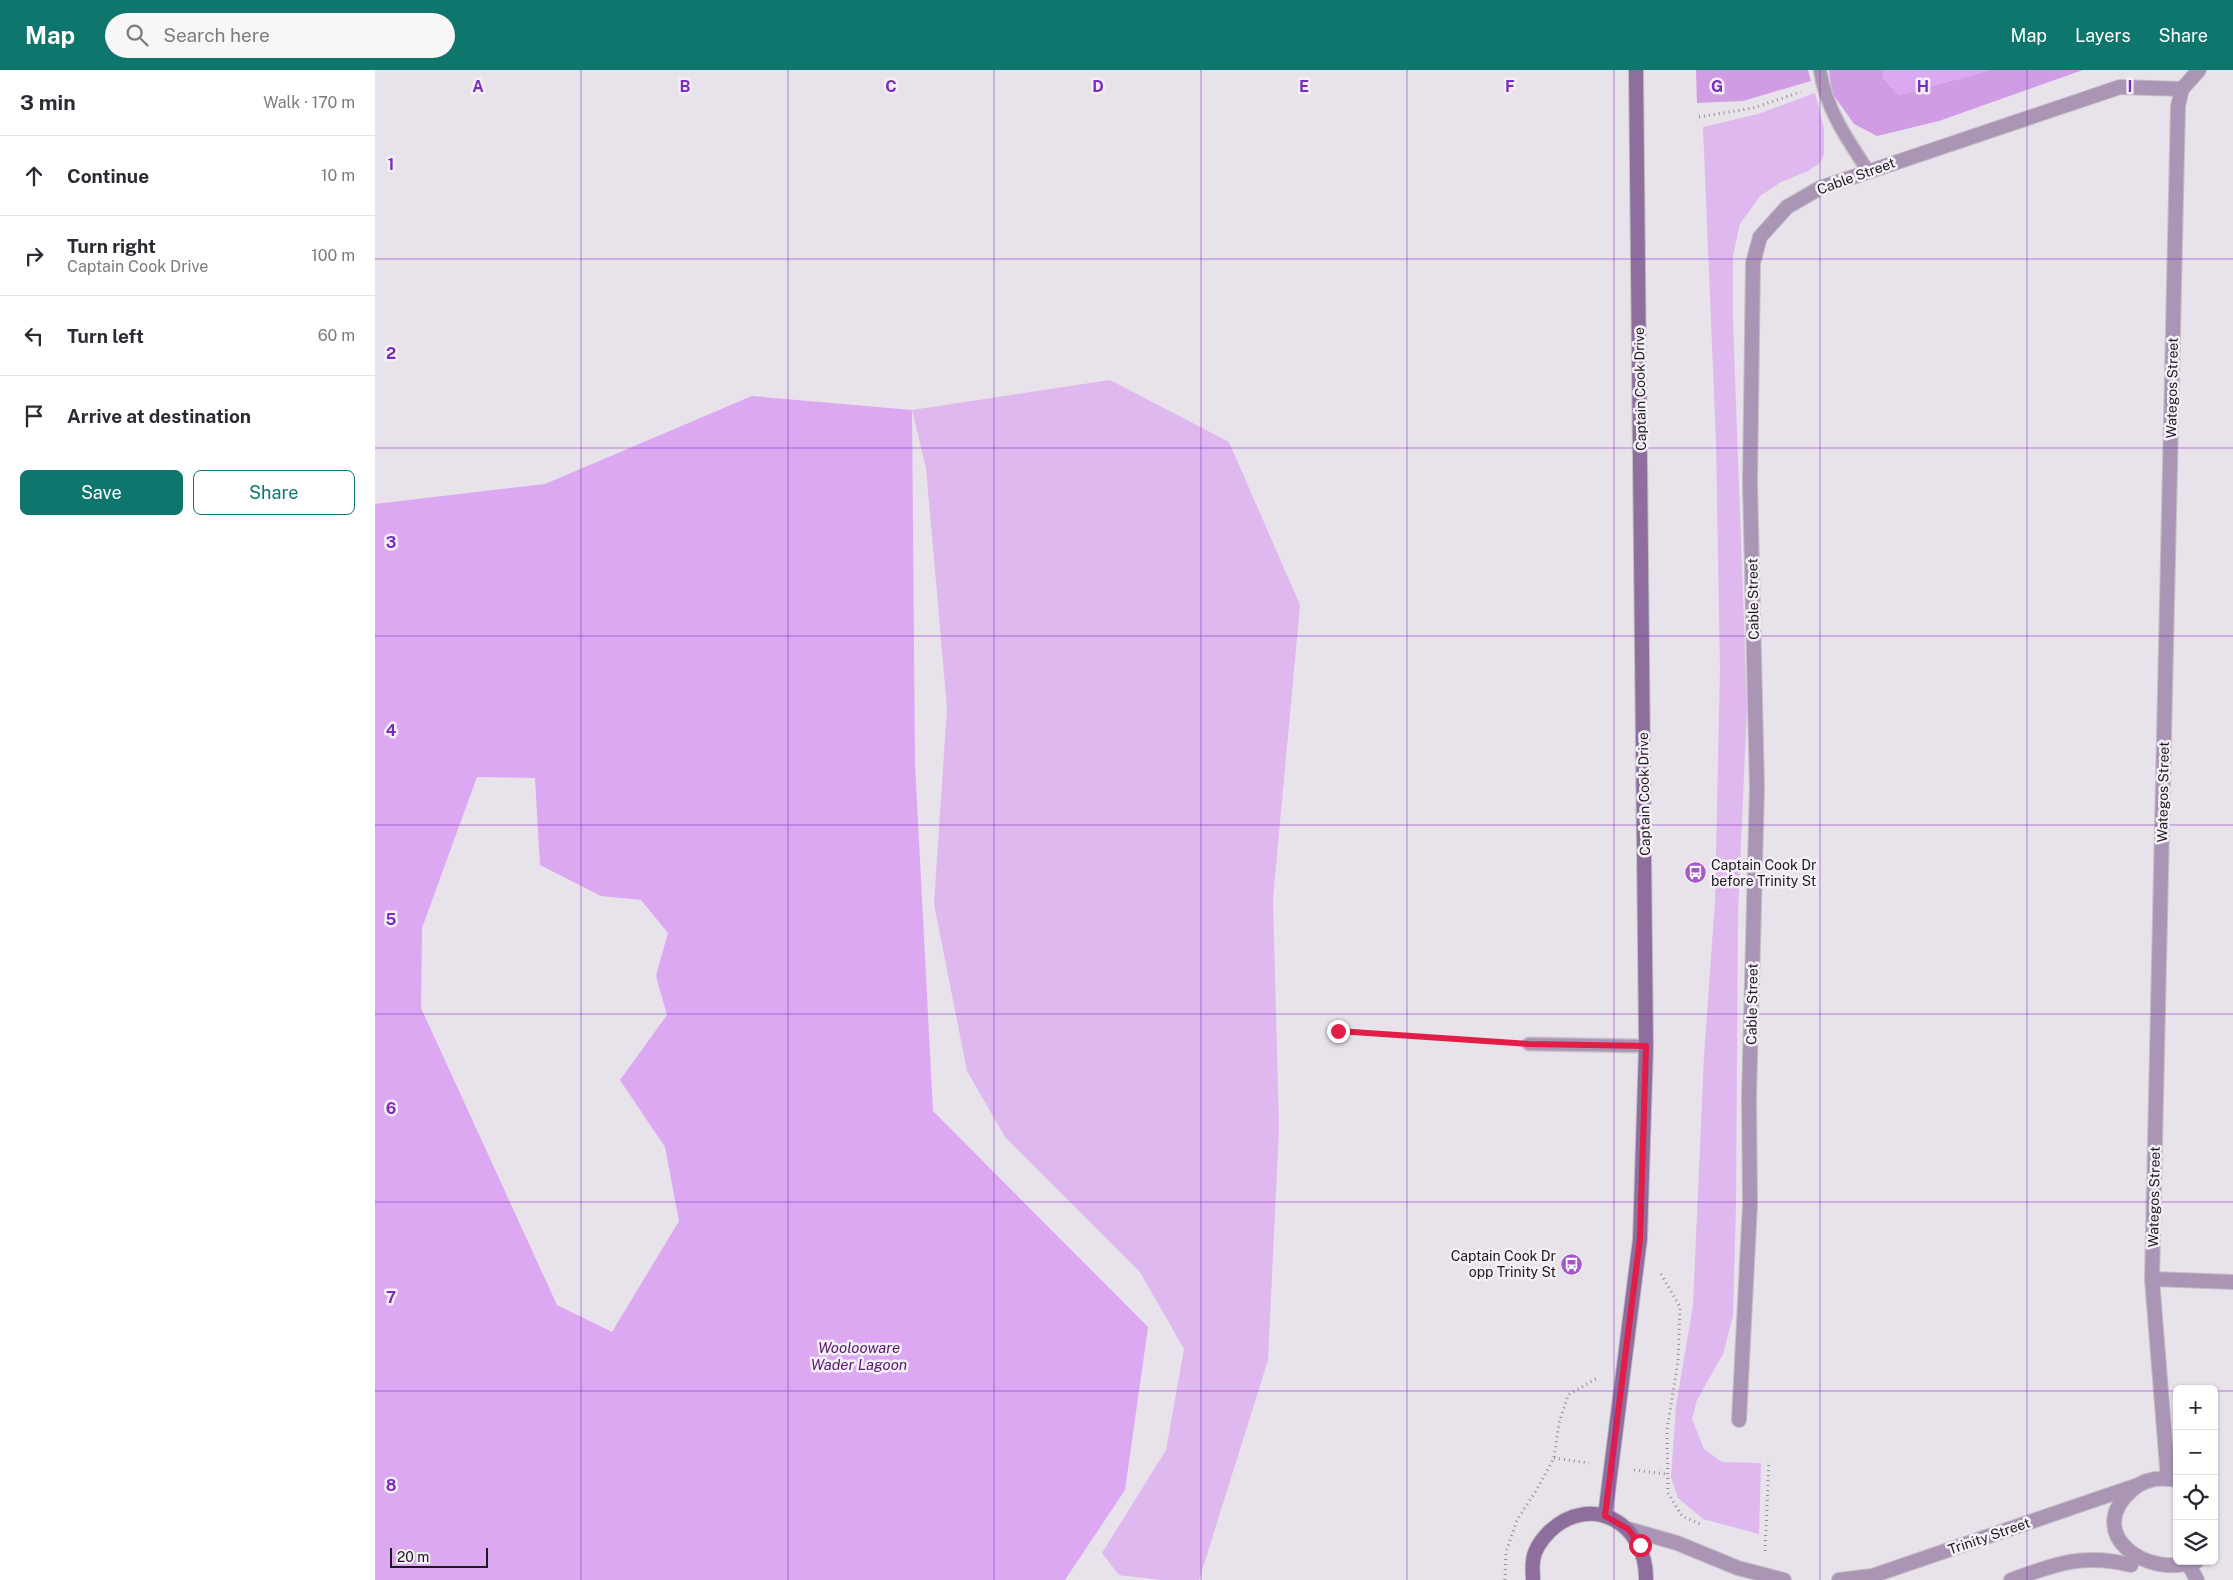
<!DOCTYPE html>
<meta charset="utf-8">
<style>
body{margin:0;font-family:"Public Sans",sans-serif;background:#f7f7f7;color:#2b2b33}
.controls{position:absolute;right:15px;bottom:15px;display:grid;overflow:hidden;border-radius:8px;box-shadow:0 1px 4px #0004}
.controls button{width:45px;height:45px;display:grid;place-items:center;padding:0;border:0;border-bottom:1px solid #e1e1e2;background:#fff;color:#2b2b33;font:25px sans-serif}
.scale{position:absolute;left:15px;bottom:12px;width:98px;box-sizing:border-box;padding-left:5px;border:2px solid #1c1a1d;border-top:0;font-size:14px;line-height:18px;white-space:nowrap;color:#1c1a1d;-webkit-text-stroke:4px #f5eff8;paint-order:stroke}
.stop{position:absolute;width:15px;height:15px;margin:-11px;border:4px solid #e11d48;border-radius:50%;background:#fff}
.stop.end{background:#e11d48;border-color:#fff;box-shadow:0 1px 5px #0008}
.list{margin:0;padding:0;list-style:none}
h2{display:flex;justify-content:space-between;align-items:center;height:65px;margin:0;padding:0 20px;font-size:21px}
h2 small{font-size:16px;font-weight:400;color:#7c7c81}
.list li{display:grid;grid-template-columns:32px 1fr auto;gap:15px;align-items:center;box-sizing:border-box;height:80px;padding:0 20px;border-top:1px solid #e1e1e2}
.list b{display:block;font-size:19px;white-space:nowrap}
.list p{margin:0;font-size:16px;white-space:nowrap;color:#7c7c81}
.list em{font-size:16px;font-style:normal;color:#7c7c81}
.actions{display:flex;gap:10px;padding:15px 20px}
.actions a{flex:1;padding:11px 0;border:1px solid #0f766e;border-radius:8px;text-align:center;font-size:18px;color:#0f766e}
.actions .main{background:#0f766e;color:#fff}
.icon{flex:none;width:28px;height:28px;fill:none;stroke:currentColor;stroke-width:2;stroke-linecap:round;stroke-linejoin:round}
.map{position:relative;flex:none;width:1858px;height:1510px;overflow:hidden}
header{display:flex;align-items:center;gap:30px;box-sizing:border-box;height:70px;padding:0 25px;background:#0f766e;color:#fff}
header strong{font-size:24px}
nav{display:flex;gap:28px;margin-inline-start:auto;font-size:18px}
.search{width:350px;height:45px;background:#f7f7f7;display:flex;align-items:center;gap:12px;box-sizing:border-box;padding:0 18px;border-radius:28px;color:#7c7c81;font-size:19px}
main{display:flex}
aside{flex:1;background:#fff}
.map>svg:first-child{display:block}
.green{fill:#deb8ee}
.forest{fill:#d09de5}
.water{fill:#dca8f1;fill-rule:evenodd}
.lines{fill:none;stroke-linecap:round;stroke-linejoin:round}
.service-casing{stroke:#c3bec6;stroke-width:15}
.minor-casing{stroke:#c3bec6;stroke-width:16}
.secondary-casing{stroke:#c3bec6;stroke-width:16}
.path{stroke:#938e95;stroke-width:3;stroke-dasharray:1 4;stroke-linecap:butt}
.service{stroke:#ab95b4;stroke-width:12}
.minor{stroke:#ab95b4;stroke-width:14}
.secondary{stroke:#8e6e9c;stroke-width:14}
.route{stroke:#e11d48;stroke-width:6}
.grid{fill:none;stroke:#7b2cbf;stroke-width:1;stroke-opacity:0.55}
.labels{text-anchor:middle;stroke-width:5;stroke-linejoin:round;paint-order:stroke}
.street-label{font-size:14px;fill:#1c1a1d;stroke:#f5eff8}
.poi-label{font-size:14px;fill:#1c1a1d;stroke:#f5eff8;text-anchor:start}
.water-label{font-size:15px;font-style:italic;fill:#56176c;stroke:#f5eff8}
.grid-label{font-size:16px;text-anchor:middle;font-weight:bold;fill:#7b2cbf;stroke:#f5eff8;stroke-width:5;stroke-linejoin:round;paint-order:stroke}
</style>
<header>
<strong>Map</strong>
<div class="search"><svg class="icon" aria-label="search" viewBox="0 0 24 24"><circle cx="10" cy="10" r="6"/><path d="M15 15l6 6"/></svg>Search here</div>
<nav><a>Map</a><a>Layers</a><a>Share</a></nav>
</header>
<main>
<aside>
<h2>3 min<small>Walk · 170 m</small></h2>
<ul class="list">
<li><svg class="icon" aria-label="ahead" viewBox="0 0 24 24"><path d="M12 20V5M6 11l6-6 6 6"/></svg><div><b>Continue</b></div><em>10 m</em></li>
<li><svg class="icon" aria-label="right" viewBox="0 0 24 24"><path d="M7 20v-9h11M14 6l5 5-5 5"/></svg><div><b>Turn right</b><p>Captain Cook Drive</p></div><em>100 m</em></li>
<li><svg class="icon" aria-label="left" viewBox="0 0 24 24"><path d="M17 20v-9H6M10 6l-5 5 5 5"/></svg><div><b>Turn left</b></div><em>60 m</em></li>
<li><svg class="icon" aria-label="arrive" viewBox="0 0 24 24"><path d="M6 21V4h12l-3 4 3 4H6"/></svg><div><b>Arrive at destination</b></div></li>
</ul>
<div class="actions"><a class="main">Save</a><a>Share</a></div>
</aside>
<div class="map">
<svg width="1858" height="1510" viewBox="0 0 1858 1510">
<rect width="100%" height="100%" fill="#e8e2eb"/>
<g class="green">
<polygon points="1440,23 1449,59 1449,84 1445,93 1433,101 1406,112 1385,126 1365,154 1358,185 1358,251 1372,637 1363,841 1361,1133 1358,1246 1348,1284 1322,1330 1317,1349 1329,1379 1347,1392 1386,1393 1384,1464 1328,1449 1303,1428 1296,1407 1301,1336 1318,1235 1329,987 1340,831 1345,599 1341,372 1328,57 1383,44"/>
<polygon points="735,310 854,372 925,535 898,829 904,1058 893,1290 824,1510 787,1510 744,1505 727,1483 791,1380 809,1279 765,1202 630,1067 592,1001 559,834 572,638 551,398 537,340"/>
</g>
<g class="forest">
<polygon points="1321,0 1433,0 1436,11 1368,31 1322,33"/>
<polygon points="1454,0 1508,0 1508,8 1524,25 1615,0 1708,0 1564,51 1502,66 1479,54 1457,23"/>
</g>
<g class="water">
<polygon points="1508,0 1615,0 1524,25 1508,8"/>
<path d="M377 326 537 340 540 694 558 1041 773 1257 750 1420 690 1510H0V434L170 414ZM102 707 160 708 165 795 226 826 266 830 293 863 281 906 292 945 245 1010 290 1077 304 1151 237 1262 182 1235 46 938 47 858Z"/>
</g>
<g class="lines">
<defs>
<g id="service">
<path d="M1445 0C1451 39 1472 69 1493 101"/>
<polyline points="1154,974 1271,976"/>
</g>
<g id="minor">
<polyline points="1777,1209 1858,1212"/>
<polyline points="1364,1350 1375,1134 1374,1027 1382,718 1375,412 1378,193 1385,167 1412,137 1445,118 1745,17 1807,19"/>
<polyline points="1793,1409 1777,1209 1803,36 1807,19 1824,0"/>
<path d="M1801 1410C1786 1407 1770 1409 1758 1419 1707 1462 1770 1510 1822 1491"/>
<polyline points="1253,1459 1302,1473 1363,1498 1409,1510"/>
<polyline points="1815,1497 1822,1510"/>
<polyline points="1464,1510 1497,1506 1763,1415"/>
<path d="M1636 1510C1680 1494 1708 1483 1756 1495"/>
</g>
<g id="secondary">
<polyline points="1230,1446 1265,1169 1271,976 1261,0"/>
<path d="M1158 1510C1158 1504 1157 1497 1158 1491 1159 1480 1167 1469 1175 1461 1217 1422 1272 1454 1271 1510"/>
</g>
</defs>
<use href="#service" class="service-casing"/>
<use href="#minor" class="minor-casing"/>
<use href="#secondary" class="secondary-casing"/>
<g class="path">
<polyline points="1324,47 1378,38 1426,22"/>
<polyline points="963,961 1131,973"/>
<polyline points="1286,1204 1305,1237 1303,1291 1292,1360 1293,1423 1307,1446 1325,1454"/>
<polyline points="1179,1388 1214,1393"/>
<polyline points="1259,1400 1291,1404"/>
<polyline points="1390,1481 1394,1391"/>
<polyline points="1130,1510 1131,1482 1142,1450 1162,1419 1179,1388 1184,1353 1193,1325 1224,1307"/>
</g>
<use href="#service" class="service"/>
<use href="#minor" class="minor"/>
<use href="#secondary" class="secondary"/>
</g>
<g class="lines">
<polyline class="route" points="963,961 1154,974 1271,976 1265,1169 1230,1446 1253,1459 1265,1475"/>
</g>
<path class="grid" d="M206 0V1510M413 0V1510M619 0V1510M826 0V1510M1032 0V1510M1239 0V1510M1445 0V1510M1652 0V1510M0 189H1858M0 378H1858M0 566H1858M0 755H1858M0 944H1858M0 1132H1858M0 1321H1802M1839 1321H1858"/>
<defs>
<symbol id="bus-disc" viewBox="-11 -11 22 22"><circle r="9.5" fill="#a857c7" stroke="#f5eff8"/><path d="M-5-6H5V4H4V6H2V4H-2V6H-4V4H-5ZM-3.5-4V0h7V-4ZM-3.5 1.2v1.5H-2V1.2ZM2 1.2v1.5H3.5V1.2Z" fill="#fff"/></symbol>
</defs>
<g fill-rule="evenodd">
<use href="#bus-disc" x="1308" y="790" width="25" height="25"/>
<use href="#bus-disc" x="1184" y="1182" width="25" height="25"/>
</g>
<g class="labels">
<g class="street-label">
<text transform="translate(1481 106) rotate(-20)" y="5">Cable Street</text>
<text transform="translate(1797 318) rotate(-89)" y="5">Wategos Street</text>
<text transform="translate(1265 319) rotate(-91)" y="5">Captain Cook Drive</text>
<text transform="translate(1378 529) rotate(-91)" y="5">Cable Street</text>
<text transform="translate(1788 722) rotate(-89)" y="5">Wategos Street</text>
<text transform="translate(1269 724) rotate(-91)" y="5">Captain Cook Drive</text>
<text transform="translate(1377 934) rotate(-89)" y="5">Cable Street</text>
<text transform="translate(1779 1127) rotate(-89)" y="5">Wategos Street</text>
<text transform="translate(1614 1466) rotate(-19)" y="5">Trinity Street</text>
</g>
<g class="poi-label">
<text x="1336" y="800">Captain Cook Dr<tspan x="1336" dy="16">before Trinity St</tspan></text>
<text x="1181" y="1191" text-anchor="end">Captain Cook Dr<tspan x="1181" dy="16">opp Trinity St</tspan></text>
</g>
<g class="water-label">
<text x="484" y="1283">Woolooware<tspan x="484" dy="17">Wader Lagoon</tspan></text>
</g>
</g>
<g class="grid-label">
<text x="103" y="22">A</text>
<text x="310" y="22">B</text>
<text x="516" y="22">C</text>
<text x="723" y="22">D</text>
<text x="929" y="22">E</text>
<text x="1135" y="22">F</text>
<text x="1342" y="22">G</text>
<text x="1548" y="22">H</text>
<text x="1755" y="22">I</text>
<text x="16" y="100">1</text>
<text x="16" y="289">2</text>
<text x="16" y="478">3</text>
<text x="16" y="666">4</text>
<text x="16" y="855">5</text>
<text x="16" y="1044">6</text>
<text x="16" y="1233">7</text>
<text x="16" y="1421">8</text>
</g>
</svg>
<div class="controls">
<button>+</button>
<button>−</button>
<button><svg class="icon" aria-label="locate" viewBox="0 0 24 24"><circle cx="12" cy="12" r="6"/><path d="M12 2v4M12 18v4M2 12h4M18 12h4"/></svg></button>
<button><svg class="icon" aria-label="layers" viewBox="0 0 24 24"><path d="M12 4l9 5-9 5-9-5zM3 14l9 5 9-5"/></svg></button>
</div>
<div class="scale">20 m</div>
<div class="stop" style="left:1265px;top:1475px"></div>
<div class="stop end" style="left:963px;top:961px"></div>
</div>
</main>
